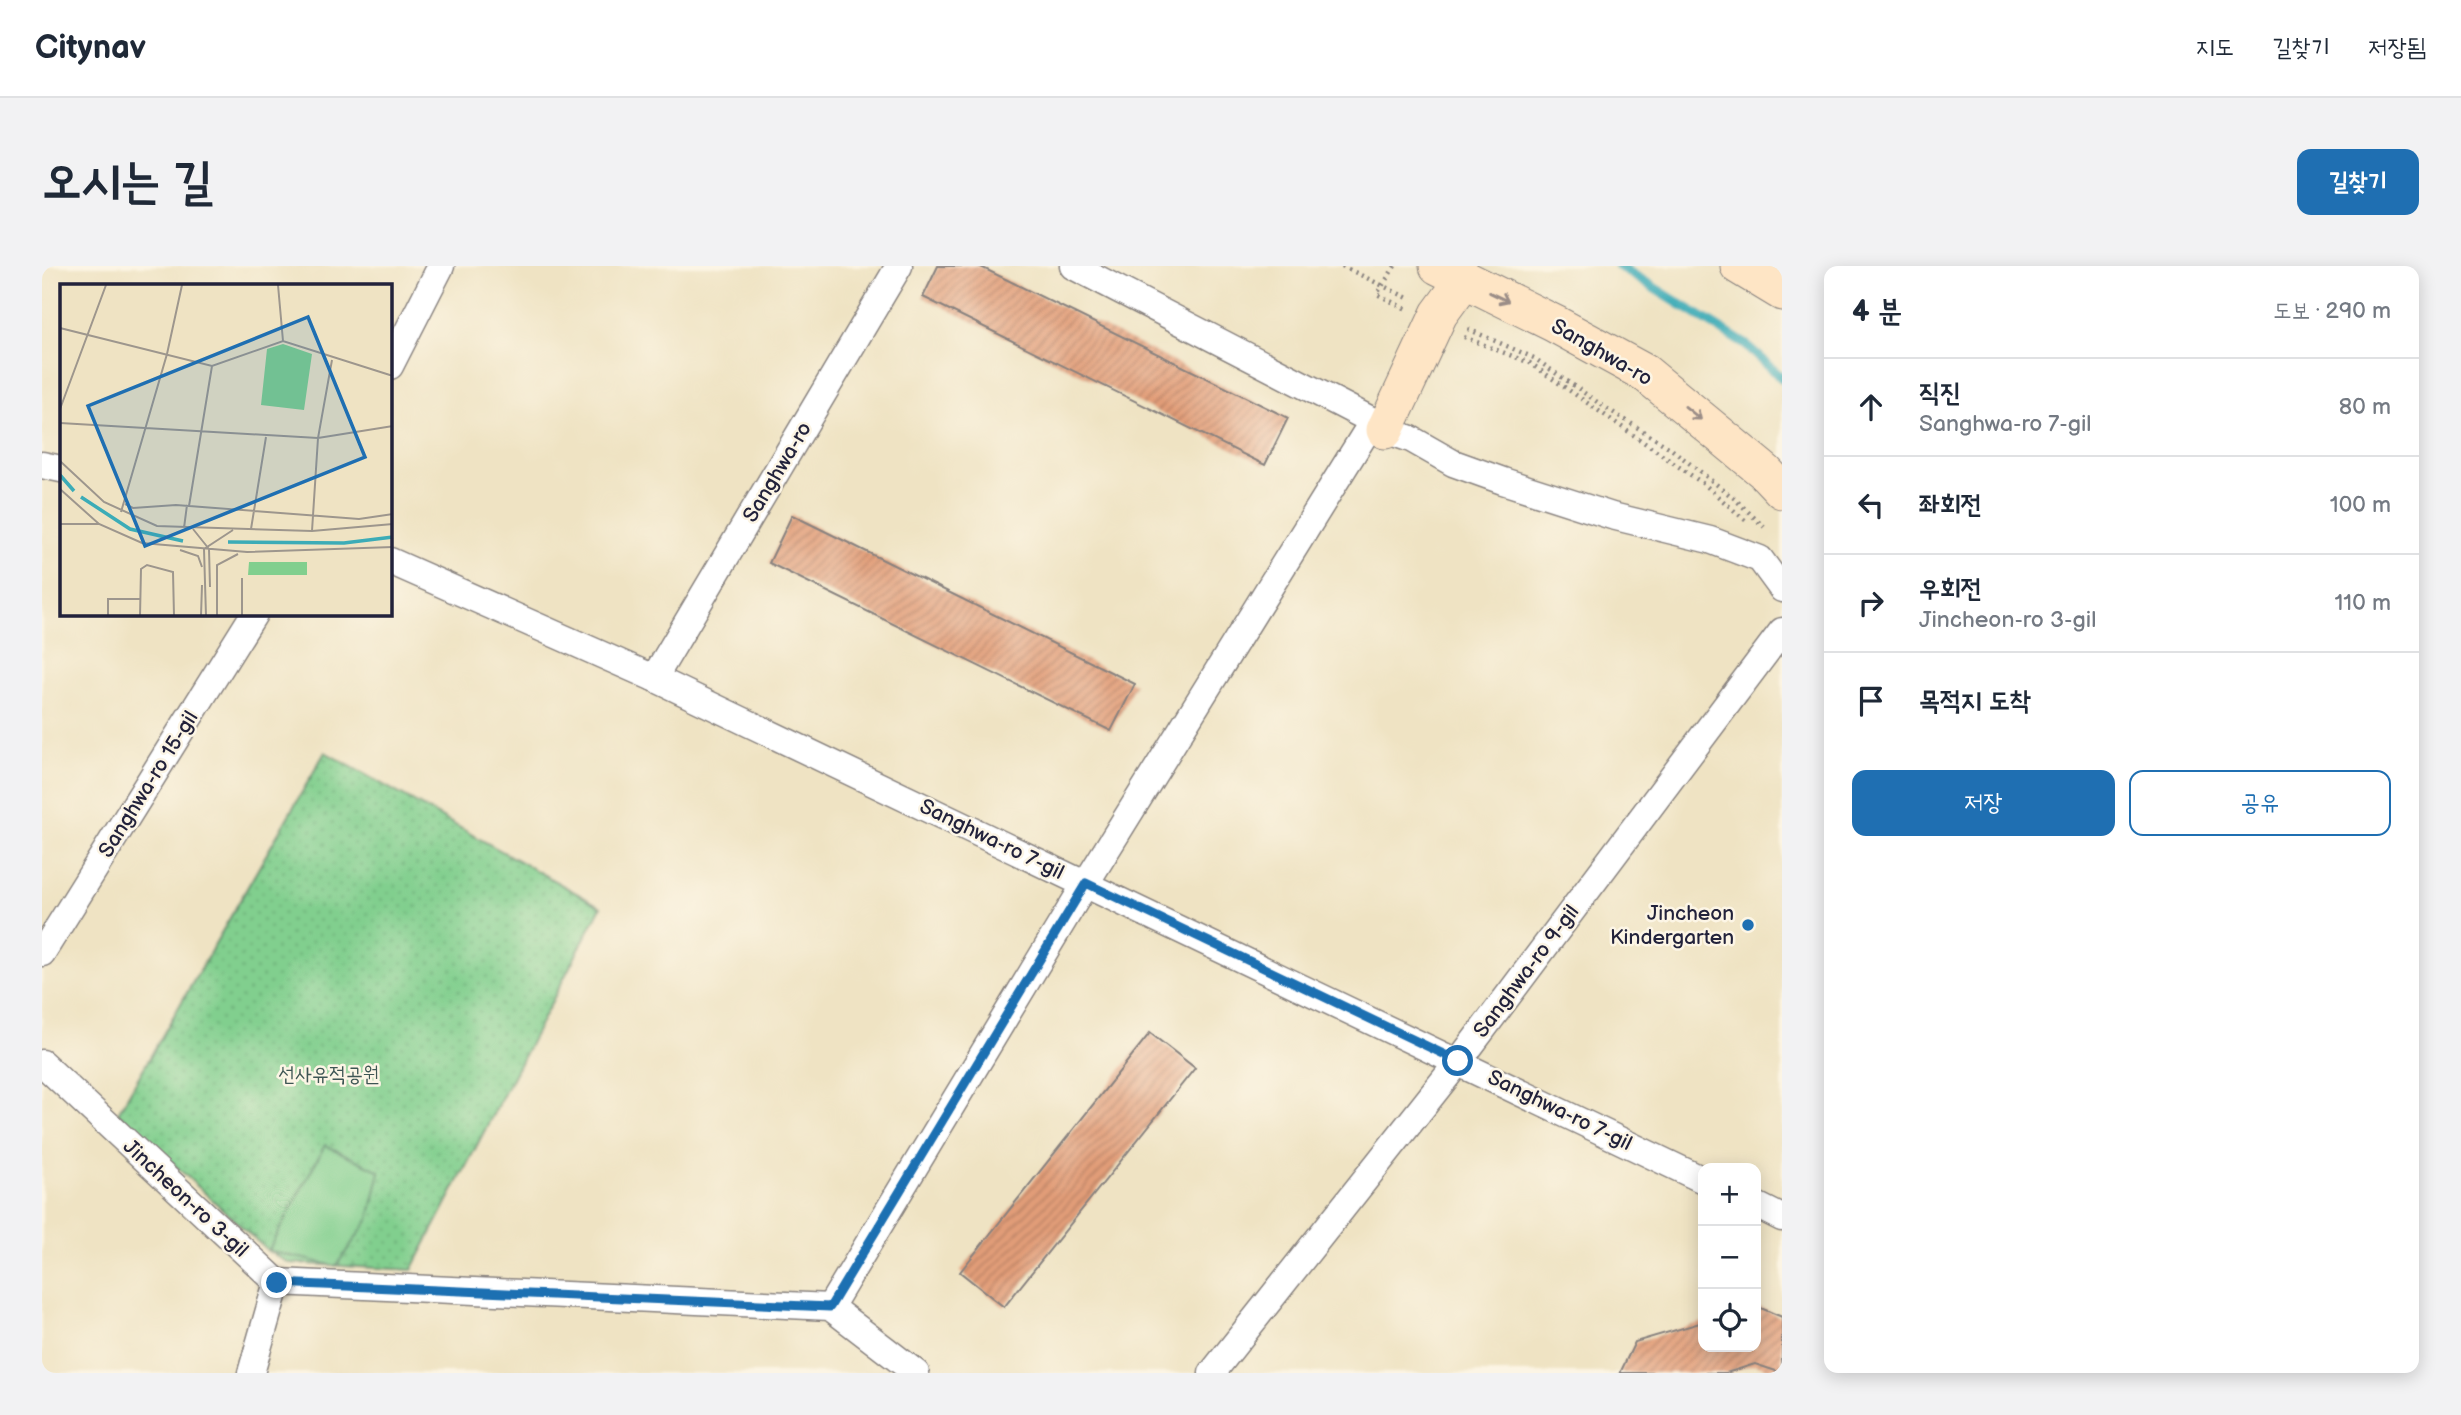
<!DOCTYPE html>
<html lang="ko">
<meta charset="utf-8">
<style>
body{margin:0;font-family:"Balsamiq Sans","Poor Story",sans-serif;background:#f2f2f3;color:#1f2937}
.controls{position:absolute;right:21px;bottom:21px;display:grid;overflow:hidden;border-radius:14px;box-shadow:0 4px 18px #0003}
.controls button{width:63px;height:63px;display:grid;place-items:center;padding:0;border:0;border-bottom:2px solid #e0e1e3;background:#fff;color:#1f2937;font:35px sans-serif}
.stop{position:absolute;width:21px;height:21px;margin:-16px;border:5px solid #1f6fb2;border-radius:50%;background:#fff}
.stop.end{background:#1f6fb2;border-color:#fff;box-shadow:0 2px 7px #0008}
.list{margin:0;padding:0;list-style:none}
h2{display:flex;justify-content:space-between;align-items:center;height:91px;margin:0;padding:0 28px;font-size:30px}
h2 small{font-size:23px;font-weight:400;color:#747a83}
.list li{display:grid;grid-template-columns:46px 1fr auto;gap:21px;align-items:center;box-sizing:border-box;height:98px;padding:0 28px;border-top:2px solid #e0e1e3}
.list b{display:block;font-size:26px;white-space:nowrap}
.list p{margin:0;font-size:23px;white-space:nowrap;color:#747a83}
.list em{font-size:23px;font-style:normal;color:#747a83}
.actions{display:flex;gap:14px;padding:21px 28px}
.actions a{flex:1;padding:16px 0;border:2px solid #1f6fb2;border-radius:14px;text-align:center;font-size:24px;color:#1f6fb2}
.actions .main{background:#1f6fb2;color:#fff}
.icon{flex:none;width:38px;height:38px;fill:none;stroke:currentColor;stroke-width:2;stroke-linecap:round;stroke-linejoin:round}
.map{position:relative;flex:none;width:1740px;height:1107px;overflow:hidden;border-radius:14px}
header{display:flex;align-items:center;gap:42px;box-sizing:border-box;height:98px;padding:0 35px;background:#fff;border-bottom:2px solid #e0e1e3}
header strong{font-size:33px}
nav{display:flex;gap:38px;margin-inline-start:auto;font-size:24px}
.intro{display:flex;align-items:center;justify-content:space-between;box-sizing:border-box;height:168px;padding:0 42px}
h1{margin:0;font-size:49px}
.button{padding:18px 32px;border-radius:14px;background:#1f6fb2;color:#fff;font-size:24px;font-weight:700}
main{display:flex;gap:42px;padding:0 42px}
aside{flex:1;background:#fff;border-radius:14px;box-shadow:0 4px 18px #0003}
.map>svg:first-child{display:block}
.park{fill:url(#park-dots);stroke:#527864;stroke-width:2}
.garden{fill:#81cf8e;stroke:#527864;stroke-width:2}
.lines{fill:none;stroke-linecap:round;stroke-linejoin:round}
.stream{stroke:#3cacb7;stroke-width:10}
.building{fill:url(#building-hatch)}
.street-casing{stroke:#88827f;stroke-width:29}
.secondary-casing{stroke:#88827f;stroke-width:39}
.path{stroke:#88827f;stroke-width:4.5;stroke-dasharray:2 5;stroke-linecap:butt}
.street{stroke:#fff;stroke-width:26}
.secondary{stroke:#fee5c5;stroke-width:37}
.oneway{stroke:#9b8d87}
.route{stroke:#1f6fb2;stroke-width:9}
.poi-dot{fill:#1f6fb2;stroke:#fcf5e5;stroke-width:2.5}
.labels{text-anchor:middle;stroke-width:5;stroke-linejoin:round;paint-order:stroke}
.street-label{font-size:21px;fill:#22223b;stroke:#fcf5e5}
.poi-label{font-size:21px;fill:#22223b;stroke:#fcf5e5;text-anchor:end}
.park-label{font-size:21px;fill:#3e5654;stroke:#fcf5e5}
.inset-river{fill:none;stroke:#3cacb7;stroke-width:3.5}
.inset-road{fill:none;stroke:#9d968d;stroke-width:2}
.view{fill:#1f6fb2;fill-opacity:0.15;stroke:#1f6fb2;stroke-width:3.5}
.inset-edge{fill:none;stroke:#22223b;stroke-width:3.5}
</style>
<header>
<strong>Citynav</strong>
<nav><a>지도</a><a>길찾기</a><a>저장됨</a></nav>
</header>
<div class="intro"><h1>오시는 길</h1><a class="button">길찾기</a></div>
<main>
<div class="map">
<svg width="1740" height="1107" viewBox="0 0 1740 1107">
<defs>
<pattern id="park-dots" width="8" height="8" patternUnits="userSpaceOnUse" patternTransform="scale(1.75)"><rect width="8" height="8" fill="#81cf8e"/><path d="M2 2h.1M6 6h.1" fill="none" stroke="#6fb17b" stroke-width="1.8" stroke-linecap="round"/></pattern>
<pattern id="building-hatch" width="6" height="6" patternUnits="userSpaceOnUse" patternTransform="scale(1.75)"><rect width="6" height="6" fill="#e29d78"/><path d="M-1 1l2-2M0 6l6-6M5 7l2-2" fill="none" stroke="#b78064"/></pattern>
</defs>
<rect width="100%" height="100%" fill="#fcf5e5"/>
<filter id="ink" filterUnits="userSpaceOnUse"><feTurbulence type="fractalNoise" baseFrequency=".0143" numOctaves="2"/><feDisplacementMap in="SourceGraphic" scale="14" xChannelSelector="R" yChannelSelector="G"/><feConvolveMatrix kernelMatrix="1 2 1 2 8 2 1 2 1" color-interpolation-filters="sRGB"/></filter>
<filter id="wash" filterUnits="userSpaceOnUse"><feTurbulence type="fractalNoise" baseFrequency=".00686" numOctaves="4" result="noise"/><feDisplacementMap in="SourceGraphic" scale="28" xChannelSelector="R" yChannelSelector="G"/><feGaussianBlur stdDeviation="1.57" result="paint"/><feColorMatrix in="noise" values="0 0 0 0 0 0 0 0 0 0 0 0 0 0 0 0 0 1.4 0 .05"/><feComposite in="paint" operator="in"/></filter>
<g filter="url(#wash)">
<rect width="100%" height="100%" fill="#efe3c3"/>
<polygon class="park" points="283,486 559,641 370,1004 247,997 226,985 76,847"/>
<polygon class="garden" points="283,879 338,905 327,953 294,1000 226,985"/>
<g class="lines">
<polyline class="stream" points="1577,0 1704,79 1740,112"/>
</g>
<g id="blocks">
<g class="building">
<polygon points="896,0 937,0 1246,152 1223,199 881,31"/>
<polygon points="750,249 1093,418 1069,465 727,297"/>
<polygon points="1108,767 1153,802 962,1041 918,1006"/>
<polygon points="1714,1040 1740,1051 1740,1107 1713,1098 1684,1107 1578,1107 1593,1076 1661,1056 1661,1081 1714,1081"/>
</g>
</g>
</g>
<g filter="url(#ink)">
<use href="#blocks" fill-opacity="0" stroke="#88827f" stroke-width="2"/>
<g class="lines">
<defs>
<g id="street">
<polyline points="1031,0 1331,155 1343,164 1369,173 1411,197 1461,215 1570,250 1668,274 1718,293 1740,323"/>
<polyline points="348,100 399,0"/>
<polyline points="0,199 19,203"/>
<polyline points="348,295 612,412 1661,914"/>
<polyline points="612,412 857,0"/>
<polyline points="0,687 212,348"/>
<polyline points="0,797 235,1016 788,1041 874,1107"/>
<polyline points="1714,939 1740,952"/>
<polyline points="788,1041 1044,617 1331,155"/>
<polyline points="209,1107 235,1016"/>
<polyline points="1170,1107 1417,795 1740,365"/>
</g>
<g id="secondary">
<polyline points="1396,0 1513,58 1603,107 1723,206 1740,224"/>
<polyline points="1697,0 1740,26"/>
<polyline points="1343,164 1397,48 1422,14"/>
</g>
</defs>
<use href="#street" class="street-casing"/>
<use href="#secondary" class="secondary-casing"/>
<g class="path">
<polyline points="1300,0 1368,33"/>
<polyline points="1353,0 1335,28 1364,43"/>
<polyline points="1426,63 1492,92 1561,140 1628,182 1693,233 1722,261"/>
<polyline points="1422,71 1488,97 1663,219 1703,254"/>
</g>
<use href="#street" class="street"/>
<use href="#secondary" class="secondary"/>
</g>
<defs><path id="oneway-shaft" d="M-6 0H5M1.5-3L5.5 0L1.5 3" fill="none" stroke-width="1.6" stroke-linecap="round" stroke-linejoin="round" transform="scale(1.75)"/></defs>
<g class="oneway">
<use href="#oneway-shaft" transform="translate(1457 31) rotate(26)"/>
<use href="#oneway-shaft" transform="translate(1651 147) rotate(39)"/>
</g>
</g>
<g class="lines" filter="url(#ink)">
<polyline class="route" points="235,1017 788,1041 1044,617 1416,795"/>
</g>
<circle class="poi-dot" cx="1706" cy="659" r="7"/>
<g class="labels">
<g class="street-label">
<text transform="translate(1560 86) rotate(30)" y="7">Sanghwa-ro</text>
<text transform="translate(735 206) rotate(-59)" y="7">Sanghwa-ro</text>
<text transform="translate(106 518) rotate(-58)" y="7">Sanghwa-ro 15-gil</text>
<text transform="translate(950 573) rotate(26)" y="7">Sanghwa-ro 7-gil</text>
<text transform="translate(1484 705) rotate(-53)" y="7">Sanghwa-ro 9-gil</text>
<text transform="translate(1518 844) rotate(26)" y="7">Sanghwa-ro 7-gil</text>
<text transform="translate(144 932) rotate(43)" y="7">Jincheon-ro 3-gil</text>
</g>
<g class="poi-label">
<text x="1692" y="654">Jincheon<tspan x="1692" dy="24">Kindergarten</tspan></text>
</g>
<g class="park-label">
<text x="287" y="815">선사유적공원</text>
</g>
</g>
<g transform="translate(18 18)">
<rect width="332" height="332" fill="#efe3c3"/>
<path d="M223 60 252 70 244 126 201 121 207 65ZM189 278H247V291H188Z" fill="#81cf8e"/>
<path class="inset-river" d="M0 191 14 207M21 213 70 245 123 257M168 258 284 259 333 253"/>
<path class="inset-road" d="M218 1 223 57M0 44 152 82 223 57 333 92M0 125 46 1M0 139 258 154 333 142M0 177 44 218 97 242 252 247 333 240M0 205 39 240 82 259 187 268 333 263M65 220 73 224 116 221 299 235 333 230M129 222 152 82M61 228 107 70 122 1M0 240H39M124 244 127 221M133 245 149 265 150 303M191 245 206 153M252 247 258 154 272 76M120 266 138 272 142 283M182 294V332M48 332V315H80M80 332 81 285 87 281 113 288 114 332M141 332 142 301M146 332 144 265 173 246M157 332V281L178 270"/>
<path class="view" d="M248 33 305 173 85 262 28 122Z"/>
<rect width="332" height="332" class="inset-edge"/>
</g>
</svg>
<div class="controls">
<button>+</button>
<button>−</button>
<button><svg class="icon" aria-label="locate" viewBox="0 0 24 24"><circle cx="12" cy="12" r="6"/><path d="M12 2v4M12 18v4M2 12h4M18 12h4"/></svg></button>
</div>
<div class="stop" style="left:1416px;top:795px"></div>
<div class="stop end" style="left:235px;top:1017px"></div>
</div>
<aside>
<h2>4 분<small>도보 · 290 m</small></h2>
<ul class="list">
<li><svg class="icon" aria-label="ahead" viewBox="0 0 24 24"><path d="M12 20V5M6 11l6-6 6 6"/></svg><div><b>직진</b><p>Sanghwa-ro 7-gil</p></div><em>80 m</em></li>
<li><svg class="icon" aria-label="left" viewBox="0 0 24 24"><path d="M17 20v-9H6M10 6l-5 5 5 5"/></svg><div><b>좌회전</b></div><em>100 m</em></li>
<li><svg class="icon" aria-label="right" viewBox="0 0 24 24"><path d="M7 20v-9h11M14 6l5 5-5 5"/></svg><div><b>우회전</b><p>Jincheon-ro 3-gil</p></div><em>110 m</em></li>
<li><svg class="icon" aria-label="arrive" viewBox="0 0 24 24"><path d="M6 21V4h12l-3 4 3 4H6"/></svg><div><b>목적지 도착</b></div></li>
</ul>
<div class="actions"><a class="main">저장</a><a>공유</a></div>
</aside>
</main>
